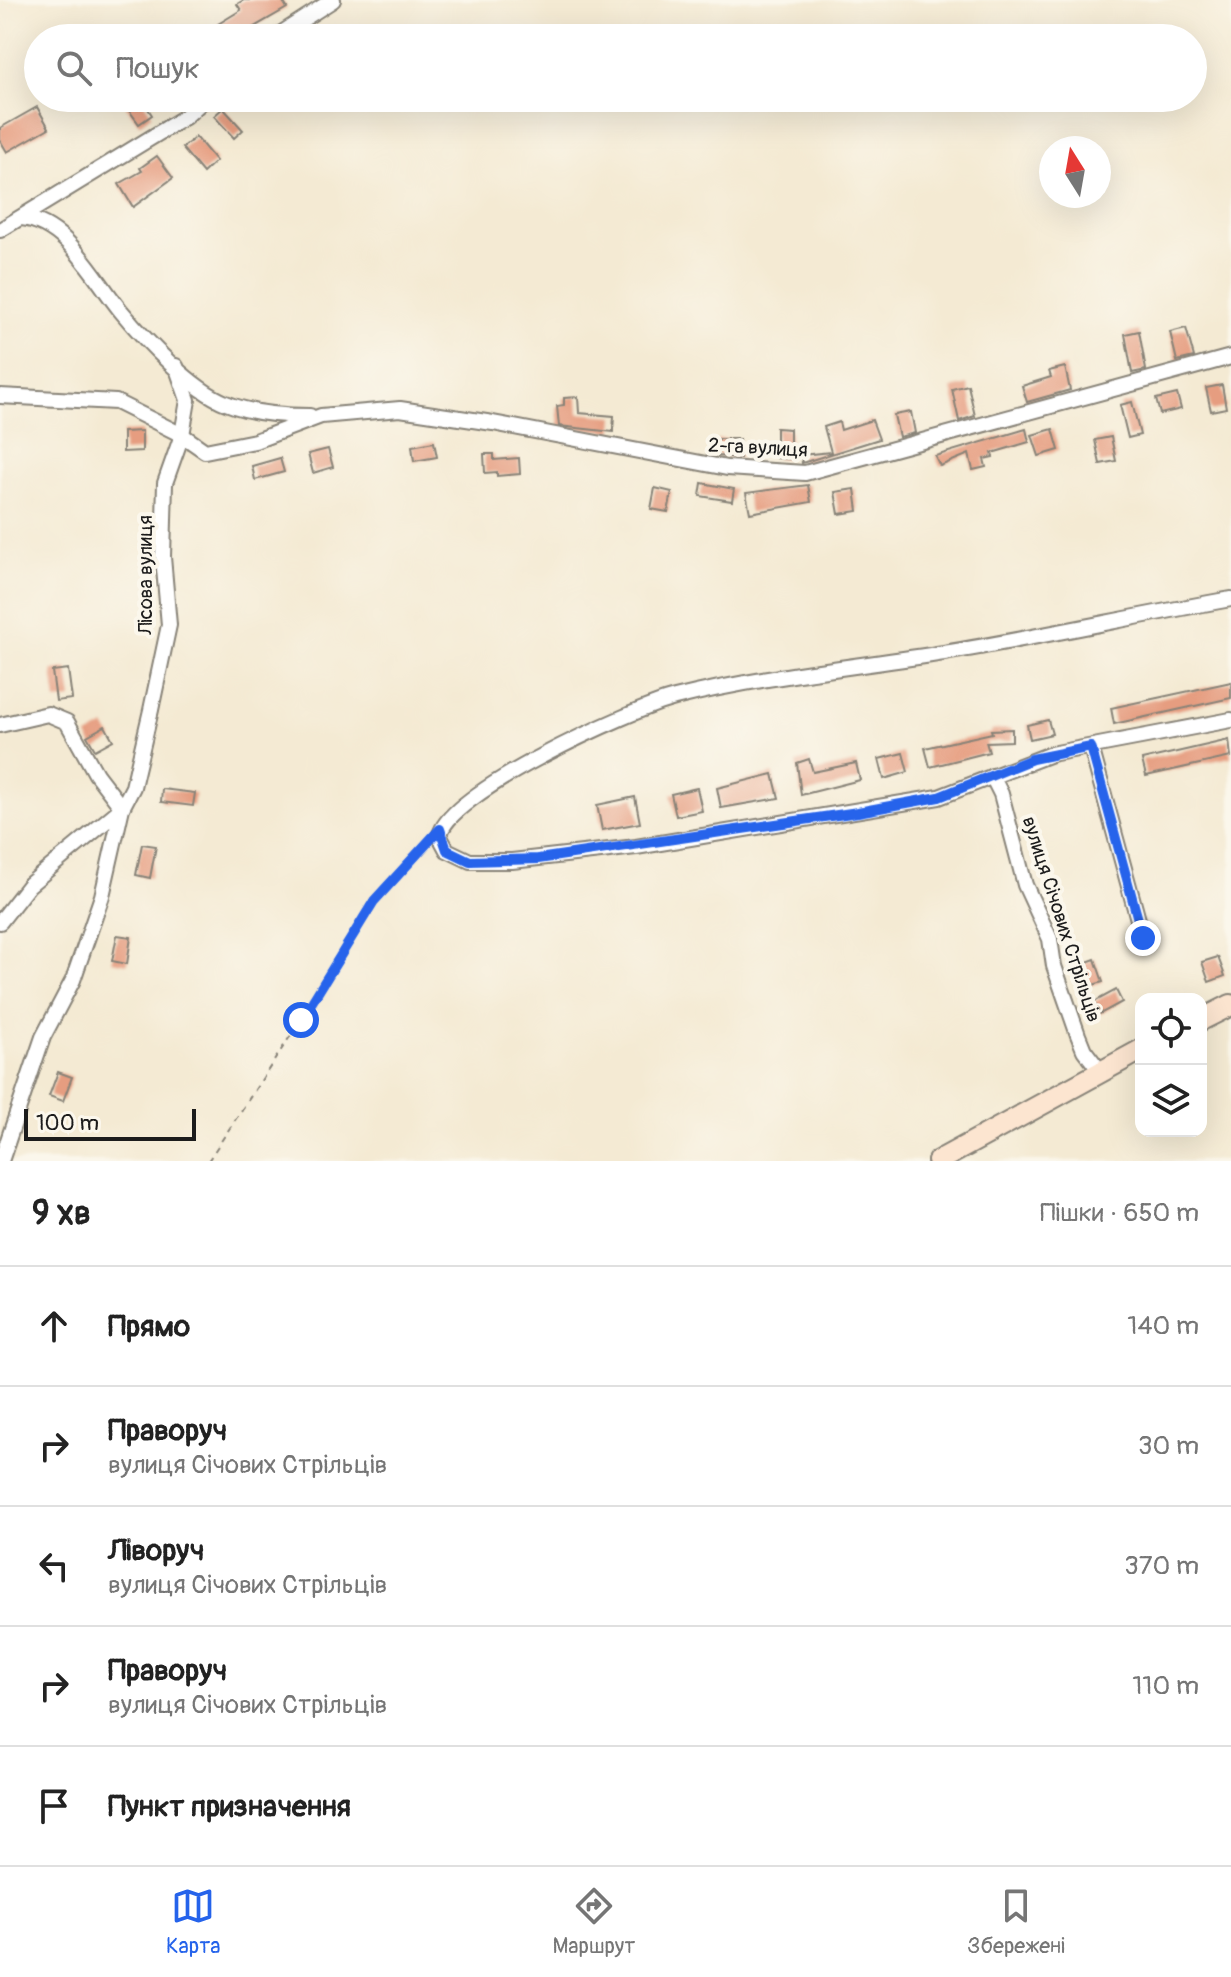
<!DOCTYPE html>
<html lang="uk">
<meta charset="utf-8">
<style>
body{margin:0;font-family:Pangolin,sans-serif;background:#f2f2f2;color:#222}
.controls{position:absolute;right:24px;bottom:24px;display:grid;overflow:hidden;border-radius:16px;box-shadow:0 8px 32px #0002}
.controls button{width:72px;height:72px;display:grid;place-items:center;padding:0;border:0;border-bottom:2px solid #e0e0e0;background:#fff;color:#222;font:40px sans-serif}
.compass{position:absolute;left:1039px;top:136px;width:72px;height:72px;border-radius:50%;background:#fff;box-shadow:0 8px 32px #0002;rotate:349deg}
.scale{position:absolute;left:24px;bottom:20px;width:172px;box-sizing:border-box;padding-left:8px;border:4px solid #1c1c1c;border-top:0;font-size:22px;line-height:28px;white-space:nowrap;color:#1c1c1c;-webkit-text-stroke:6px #fbf7ec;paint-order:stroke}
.stop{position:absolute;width:24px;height:24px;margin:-18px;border:6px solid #2563eb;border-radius:50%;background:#fff}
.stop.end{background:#2563eb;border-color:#fff;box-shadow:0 2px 8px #0008}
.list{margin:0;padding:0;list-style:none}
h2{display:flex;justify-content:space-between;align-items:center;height:104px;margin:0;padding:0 32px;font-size:34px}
h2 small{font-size:26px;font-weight:400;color:#767676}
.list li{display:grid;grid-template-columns:52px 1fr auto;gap:24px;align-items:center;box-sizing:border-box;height:120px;padding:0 32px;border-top:2px solid #e0e0e0}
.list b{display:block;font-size:30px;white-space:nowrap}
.list p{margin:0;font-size:26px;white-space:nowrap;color:#767676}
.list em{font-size:26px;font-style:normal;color:#767676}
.icon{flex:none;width:44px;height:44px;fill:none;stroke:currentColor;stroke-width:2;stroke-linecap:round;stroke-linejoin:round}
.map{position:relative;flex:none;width:1231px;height:1161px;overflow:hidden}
.search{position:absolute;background:#fff;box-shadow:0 8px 32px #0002;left:24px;right:24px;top:24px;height:88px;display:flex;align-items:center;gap:20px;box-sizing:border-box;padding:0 28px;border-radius:44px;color:#767676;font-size:30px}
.sheet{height:704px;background:#fff}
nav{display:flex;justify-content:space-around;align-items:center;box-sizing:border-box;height:112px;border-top:2px solid #e0e0e0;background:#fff;font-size:22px;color:#767676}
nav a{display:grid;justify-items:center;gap:4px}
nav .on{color:#2563eb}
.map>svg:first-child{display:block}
.building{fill:#e69d80}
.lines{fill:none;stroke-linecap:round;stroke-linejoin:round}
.street-casing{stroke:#888378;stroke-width:18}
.secondary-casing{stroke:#888378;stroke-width:24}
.path{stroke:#888378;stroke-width:2;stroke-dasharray:6 6;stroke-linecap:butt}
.street{stroke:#fff;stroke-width:14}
.secondary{stroke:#fce5d0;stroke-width:20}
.route{stroke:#2563eb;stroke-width:10}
.labels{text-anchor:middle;stroke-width:8;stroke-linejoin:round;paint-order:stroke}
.street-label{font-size:20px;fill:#1c1c1c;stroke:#fbf7ec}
</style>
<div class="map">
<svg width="1231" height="1161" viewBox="0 0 1231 1161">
<rect width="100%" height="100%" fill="#fbf7ec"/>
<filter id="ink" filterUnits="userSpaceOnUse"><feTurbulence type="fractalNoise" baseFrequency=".0125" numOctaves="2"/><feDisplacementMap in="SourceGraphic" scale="16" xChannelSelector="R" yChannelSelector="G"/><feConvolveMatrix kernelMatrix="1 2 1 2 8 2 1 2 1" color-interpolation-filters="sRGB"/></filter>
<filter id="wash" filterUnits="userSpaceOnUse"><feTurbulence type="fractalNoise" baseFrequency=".006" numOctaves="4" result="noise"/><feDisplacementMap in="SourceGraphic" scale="32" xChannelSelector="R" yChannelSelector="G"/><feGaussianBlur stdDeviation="1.8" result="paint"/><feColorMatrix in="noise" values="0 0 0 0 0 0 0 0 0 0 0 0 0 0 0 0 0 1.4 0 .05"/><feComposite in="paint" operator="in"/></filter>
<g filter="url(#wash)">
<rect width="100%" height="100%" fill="#f4ead3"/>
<g id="blocks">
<g class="building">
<polygon points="244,0 282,0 287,8 235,38 226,38 218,24 241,10 237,4"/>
<polygon points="129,98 141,98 152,115 139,124 123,102"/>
<polygon points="37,107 49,128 7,152 0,140 0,128"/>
<polygon points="223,108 243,130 234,138 214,116"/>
<polygon points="196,137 216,161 203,173 182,148"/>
<polygon points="157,156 173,178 133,207 119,184 142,171 140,168"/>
<polygon points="1186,328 1194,357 1177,361 1170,332"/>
<polygon points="1139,331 1146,370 1132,373 1125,334"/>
<polygon points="1065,367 1070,390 1027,402 1022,386 1051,377 1049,371"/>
<polygon points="968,385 975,416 959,421 952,389"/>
<polygon points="1222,385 1226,408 1211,411 1206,388"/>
<polygon points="1177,394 1181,409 1160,414 1156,399"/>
<polygon points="578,397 579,413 614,416 613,432 559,426 557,406 564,405 564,398"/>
<polygon points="1132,402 1140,435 1128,438 1120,405"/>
<polygon points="911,412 915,433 899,437 894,415"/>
<polygon points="872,420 879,439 802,463 801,455 831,452 824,427 839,422 841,430"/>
<polygon points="776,428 790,429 790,459 776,458"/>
<polygon points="1026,429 1029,442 992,453 993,457 984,459 986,467 973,470 969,454 940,466 935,456"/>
<polygon points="1053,429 1059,450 1039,456 1032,435"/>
<polygon points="142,431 142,451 123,452 123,432"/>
<polygon points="1111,437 1116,461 1100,464 1095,440"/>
<polygon points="717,439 739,439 740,458 718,456"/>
<polygon points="434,442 437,457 414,461 412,446"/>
<polygon points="328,449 333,467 313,473 308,454"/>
<polygon points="484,454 494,454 494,460 519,458 520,474 497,476 497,472 485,473"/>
<polygon points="280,458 284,472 255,480 252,466"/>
<polygon points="702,483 734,489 732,501 700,496"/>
<polygon points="808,485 811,502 750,513 746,493"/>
<polygon points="655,488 672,492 668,512 651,509"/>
<polygon points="855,489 858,511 839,514 835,492"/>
<polygon points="68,669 72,699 56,701 52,671"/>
<polygon points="1231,682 1231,698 1114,724 1111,708"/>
<polygon points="1048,720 1052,734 1030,739 1027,725"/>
<polygon points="105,726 113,740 95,750 87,736"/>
<polygon points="1012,729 1012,741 986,742 989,752 930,767 925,748 992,733 991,730"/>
<polygon points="1229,740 1231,757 1146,776 1142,760"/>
<polygon points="903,753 908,772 884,779 879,759"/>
<polygon points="809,759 813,772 856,763 860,780 801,795 797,763"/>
<polygon points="773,774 779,798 721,808 717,788"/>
<polygon points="697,788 702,811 676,816 671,794"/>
<polygon points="162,789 195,793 193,806 161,802"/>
<polygon points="635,797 640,823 602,830 597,805"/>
<polygon points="142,844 156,846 150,878 136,875"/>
<polygon points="117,935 131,937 127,964 112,961"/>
<polygon points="1218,957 1225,976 1209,982 1202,962"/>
<polygon points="1095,959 1103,982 1089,986 1081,964"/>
<polygon points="1116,990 1122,1002 1100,1014 1094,1002"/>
<polygon points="58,1072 72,1077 63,1101 49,1096"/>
</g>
</g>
</g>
<g filter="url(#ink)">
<use href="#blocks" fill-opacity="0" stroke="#888378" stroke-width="2"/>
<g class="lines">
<defs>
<g id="street">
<polyline points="274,38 333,0"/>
<path d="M21 218C67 222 94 278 121 311 145 340 191 389 226 403 253 414 282 416 310 416"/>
<polyline points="0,230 185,117 206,98"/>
<polyline points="0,396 116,402 182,435 205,451 255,441 321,416 400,409 493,423 727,468 805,473 1231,357"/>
<path d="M1231 599C1135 616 1040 637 944 653 855 667 762 676 675 698 634 708 440 796 440 837L447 850 470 861H512L636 847 939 797 1051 754 1231 720"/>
<polyline points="0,725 48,714 67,722 96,774 122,808 29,885 0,922"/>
<polyline points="1091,747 1143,938"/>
<polyline points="992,776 1001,794 1025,885 1050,939 1054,966 1078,1035 1084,1050 1100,1071"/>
<polyline points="1,1161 43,1037 73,980 102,896 122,808 133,787 151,710 169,625 163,557 165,483 182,435 188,400 176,366"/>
</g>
<g id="secondary">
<polyline points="1201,1020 1231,1005"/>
<polyline points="938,1161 1141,1050"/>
</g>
</defs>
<use href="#street" class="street-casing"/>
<use href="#secondary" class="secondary-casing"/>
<polyline class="path" points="208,1161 301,1020 374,901 428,842"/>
<use href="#street" class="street"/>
<use href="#secondary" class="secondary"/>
</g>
</g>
<g class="lines" filter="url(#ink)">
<polyline class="route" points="301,1020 374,901 440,829 447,850 470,861 538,859 858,812 939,797 1032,759 1091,747 1143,938"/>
</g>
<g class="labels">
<g class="street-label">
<text transform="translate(758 447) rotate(3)" y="7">2-га вулиця</text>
<text transform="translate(145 575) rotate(-90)" y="7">Лісова вулиця</text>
<text transform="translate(1062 919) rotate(72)" y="7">вулиця Січових Стрільців</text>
</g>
</g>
</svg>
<div class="controls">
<button><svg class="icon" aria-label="locate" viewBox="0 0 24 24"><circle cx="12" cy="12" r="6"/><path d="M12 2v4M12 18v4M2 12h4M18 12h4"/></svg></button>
<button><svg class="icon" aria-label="layers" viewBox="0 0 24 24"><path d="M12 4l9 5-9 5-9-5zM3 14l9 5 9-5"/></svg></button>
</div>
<svg class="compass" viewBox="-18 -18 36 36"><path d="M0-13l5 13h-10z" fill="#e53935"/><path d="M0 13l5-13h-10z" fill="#767676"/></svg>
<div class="scale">100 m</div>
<div class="stop" style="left:301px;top:1020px"></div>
<div class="stop end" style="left:1143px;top:938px"></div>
<div class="search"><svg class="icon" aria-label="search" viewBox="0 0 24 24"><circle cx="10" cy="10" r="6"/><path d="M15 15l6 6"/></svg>Пошук</div>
</div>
<section class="sheet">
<h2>9 хв<small>Пішки · 650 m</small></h2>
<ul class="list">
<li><svg class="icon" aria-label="ahead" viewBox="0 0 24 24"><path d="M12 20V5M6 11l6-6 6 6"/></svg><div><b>Прямо</b></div><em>140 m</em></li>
<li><svg class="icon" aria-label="right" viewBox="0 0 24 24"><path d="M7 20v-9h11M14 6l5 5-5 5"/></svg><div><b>Праворуч</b><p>вулиця Січових Стрільців</p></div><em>30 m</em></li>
<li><svg class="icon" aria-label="left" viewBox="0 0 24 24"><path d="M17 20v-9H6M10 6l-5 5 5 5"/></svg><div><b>Ліворуч</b><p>вулиця Січових Стрільців</p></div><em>370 m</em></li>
<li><svg class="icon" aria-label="right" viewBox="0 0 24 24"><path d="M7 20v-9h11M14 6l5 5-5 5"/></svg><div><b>Праворуч</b><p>вулиця Січових Стрільців</p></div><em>110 m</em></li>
<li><svg class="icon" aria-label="arrive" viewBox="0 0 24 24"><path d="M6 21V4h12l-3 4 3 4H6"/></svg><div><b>Пункт призначення</b></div></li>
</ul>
</section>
<nav>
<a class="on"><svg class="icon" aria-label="map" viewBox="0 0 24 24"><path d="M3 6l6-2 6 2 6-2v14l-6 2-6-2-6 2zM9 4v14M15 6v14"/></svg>Карта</a>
<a><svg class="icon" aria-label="directions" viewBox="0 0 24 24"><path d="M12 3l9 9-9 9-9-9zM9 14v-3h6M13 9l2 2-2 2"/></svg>Маршрут</a>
<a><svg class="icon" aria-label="saved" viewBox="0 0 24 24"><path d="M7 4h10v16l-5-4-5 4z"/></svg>Збережені</a>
</nav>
